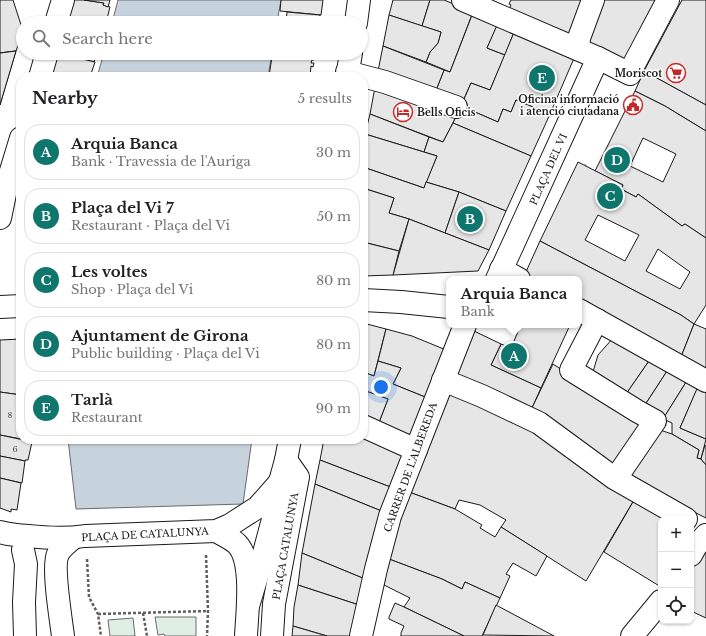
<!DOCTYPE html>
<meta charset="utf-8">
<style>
body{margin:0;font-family:"Libre Baskerville",serif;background:#f6f6f6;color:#202124}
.controls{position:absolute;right:12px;bottom:12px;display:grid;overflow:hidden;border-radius:8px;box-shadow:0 1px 3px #0004}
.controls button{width:36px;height:36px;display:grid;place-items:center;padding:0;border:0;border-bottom:1px solid #e0e0e0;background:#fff;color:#202124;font:20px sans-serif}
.you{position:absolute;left:381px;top:387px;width:14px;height:14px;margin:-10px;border:3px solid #fff;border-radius:50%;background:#1a73e8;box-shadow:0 0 0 6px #1a73e833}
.badge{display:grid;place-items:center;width:26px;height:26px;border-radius:50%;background:#0f766e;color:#fff;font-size:13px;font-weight:700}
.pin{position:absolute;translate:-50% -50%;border:2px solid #fff;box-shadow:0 1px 4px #0006}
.popup{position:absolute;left:446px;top:276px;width:136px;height:52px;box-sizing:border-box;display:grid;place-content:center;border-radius:8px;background:#fff;filter:drop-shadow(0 1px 3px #0005);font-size:13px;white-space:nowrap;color:#757577}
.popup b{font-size:15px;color:#202124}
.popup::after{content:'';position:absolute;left:50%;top:100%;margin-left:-8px;border:8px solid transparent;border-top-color:#fff}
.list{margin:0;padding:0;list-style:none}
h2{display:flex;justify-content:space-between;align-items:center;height:52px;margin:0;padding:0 16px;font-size:17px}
h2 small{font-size:13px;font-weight:400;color:#757577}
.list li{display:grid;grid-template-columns:26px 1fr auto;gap:12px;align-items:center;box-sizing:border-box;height:56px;margin:0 8px 8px;padding:0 8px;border:1px solid #e0e0e0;border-radius:16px}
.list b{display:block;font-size:15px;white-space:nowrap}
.list p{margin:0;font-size:13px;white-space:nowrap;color:#757577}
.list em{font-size:13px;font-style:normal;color:#757577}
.icon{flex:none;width:22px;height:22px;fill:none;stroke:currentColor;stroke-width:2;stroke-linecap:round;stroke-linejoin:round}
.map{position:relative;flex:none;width:706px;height:636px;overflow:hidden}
.search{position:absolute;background:#fff;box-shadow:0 1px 3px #0004;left:16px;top:16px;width:352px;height:44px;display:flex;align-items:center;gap:10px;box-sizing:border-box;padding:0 14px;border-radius:22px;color:#757577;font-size:15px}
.panel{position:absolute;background:#fff;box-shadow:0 1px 3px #0004;left:16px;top:72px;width:352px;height:372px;border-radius:16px}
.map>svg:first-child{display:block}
.green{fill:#e0efe3;stroke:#6a6a6a}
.water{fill:#c6d2dc;stroke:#6a6a6a}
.building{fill:#e6e6e6;stroke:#1a1a1a;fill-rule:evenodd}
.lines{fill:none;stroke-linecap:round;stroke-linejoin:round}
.minor-casing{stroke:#1a1a1a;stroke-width:24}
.path{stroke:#5f5f5f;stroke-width:2.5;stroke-dasharray:3 2;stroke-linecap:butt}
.minor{stroke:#fff;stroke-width:22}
.labels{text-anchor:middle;stroke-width:3;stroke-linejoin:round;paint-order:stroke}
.number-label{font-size:8px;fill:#4d4d4d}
.poi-label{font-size:10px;font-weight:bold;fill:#1a1a1a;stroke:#fff;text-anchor:end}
.street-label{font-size:10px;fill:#1a1a1a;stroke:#fff}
</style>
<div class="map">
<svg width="706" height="636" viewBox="0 0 706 636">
<rect width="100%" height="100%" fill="#fff"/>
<g class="green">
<polygon points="155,617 196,617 196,636 165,636 164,634 158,635"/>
<polygon points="133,618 135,636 110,636 108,620"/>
</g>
<g class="water">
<polygon points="118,0 281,0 277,23 112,23"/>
<polygon points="104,53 272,53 268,77 97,77"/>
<polygon points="68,439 252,439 243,504 76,509"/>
</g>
<g class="building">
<polygon points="0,0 13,0 23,31 16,51 0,53"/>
<polygon points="73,0 84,0 104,3 103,5 110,7 106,23 66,23"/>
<polygon points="84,0 110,0 108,7 103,5 104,3"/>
<polygon points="281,0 323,0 321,15 280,11"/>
<polygon points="393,0 430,0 422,26 389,15"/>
<polygon points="430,0 444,0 473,12 450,72 426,62 430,52 438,43 441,32 422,26"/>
<polygon points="511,0 583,0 573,35 509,9 511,5 509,4"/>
<polygon points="603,0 658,0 625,61 584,41"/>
<polygon points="682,0 706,0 706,105 644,71"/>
<polygon points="287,12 320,15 320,23 286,23"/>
<polygon points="389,15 441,32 438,43 430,52 426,62 383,46"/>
<polygon points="472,15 498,24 487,48 505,55 490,90 471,83 463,101 435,93 444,70 450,72"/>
<polygon points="498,23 515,30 505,55 487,48"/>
<polygon points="515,30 575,56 550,114 516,100 511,112 503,109 498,122 461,106 471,83 490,90"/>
<polygon points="383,46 444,70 435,93 377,76"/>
<polygon points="16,51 5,88 0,105 0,53"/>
<polygon points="16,51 5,88 0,105 0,53"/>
<polygon points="57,53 97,53 94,62"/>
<polygon points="57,53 95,62 90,77 50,77"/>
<polygon points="282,53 315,53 314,60 312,60 311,63 314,63 313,67 311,66 310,77 269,76 272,57 274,57 274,54 281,55"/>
<polygon points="644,71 706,105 706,131 665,106 635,91"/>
<polygon points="375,87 456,117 443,142 370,114"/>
<path d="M635 91 665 106 706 131V238L685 224 682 226 638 194 636 197 621 189 623 185 595 171ZM643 138 676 154 663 182 630 166Z"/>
<polygon points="516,100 550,114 531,156 453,123 461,106 498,122 503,109 511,112"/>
<polygon points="370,114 429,137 424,152 365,134"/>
<polygon points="453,123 531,156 506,211 459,192 426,182 437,156 424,152 429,137 443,142"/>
<polygon points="365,134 437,156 424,188 363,167 363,146"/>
<path d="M578 162 623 185 621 189 636 197 638 194 682 226 685 224 706 238V305L694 324 681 315 540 241ZM598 215 639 235 625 261 585 240ZM658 249 690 272 680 289 646 271Z"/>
<polygon points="363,167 424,188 426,182 459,192 445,233 409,219 389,213 394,198 363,188"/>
<polygon points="363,188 394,198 389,213 409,219 399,251 363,242"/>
<polygon points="459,192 506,211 489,250 445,233"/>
<polygon points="409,219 489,250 478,271 393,275"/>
<polygon points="540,241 681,315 694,324 681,357 579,301 579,279 535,279 525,274"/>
<polygon points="363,242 399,251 393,275 363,276"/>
<polygon points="363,323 386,329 374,376 363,372"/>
<polygon points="694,324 706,329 706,370 681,357"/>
<polygon points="516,325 570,325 541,388 491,365 501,344 511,348 520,327"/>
<polygon points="386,329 412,336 451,352 430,399 393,384 401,368 378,361"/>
<polygon points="474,331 501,344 491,365 541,388 531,410 452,386"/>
<polygon points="614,337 651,358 624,397 592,375 598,355"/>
<polygon points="21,339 21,395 0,392 0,340"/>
<polygon points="651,358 669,368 643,408 624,397"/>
<polygon points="378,361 401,368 393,384 430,399 415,439 378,425 388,399 363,390 363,372 374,376"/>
<polygon points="553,364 644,424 613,471 531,410"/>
<polygon points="669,368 688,379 663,419 643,408"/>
<polygon points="688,379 699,385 680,428 706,439 701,459 697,458 699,450 672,434 672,423 663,419"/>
<polygon points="699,384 706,388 706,439 680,428"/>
<polygon points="452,386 572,450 637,495 586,581 501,527 506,520 480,505 459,500 455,509 409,492"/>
<polygon points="363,390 388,399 378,425 363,419"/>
<polygon points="0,392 21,395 21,439 0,435"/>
<polygon points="657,429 672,434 699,450 697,458 701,459 706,465 706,518 627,478"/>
<polygon points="363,430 410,450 393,488 320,460 324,439 363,439"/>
<polygon points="0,435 29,441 29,442 32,442 28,460 25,460 25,461 0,456"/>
<polygon points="705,445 706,446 706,465 701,459"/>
<polygon points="0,456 25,461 22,483 0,478"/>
<polygon points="320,460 393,488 384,512 315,484"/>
<polygon points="0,478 21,483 17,510 11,509 11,512 0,508"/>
<polygon points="315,484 384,512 365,579 302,553"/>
<polygon points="409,492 455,509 482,525 480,528 495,537 501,527 547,556 536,576 513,563 506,574 510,576 500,598 465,582 462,589 442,579 389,559 388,557"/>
<polygon points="637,495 676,519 661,519 661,587 604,552"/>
<polygon points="706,545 706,618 691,611 691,570"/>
<polygon points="302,553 365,579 359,605 298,585"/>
<polygon points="389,559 442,579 462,589 465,582 500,598 482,636 464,636 404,607 410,598 384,585"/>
<polygon points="298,585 359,605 351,636 327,636 293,626 294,607"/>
<polygon points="395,603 404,607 464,636 401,636 401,633 404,626 389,619 389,617"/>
<polygon points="496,605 554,636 483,635"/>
<polygon points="293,626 327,636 292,636"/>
</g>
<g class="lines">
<defs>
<g id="minor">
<polyline points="463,0 598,58 630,74 633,66 668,0"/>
<polyline points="56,23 63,0"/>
<polyline points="356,23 359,0"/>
<polyline points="578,49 579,38 593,0"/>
<polyline points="347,72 385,82 456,107"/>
<polyline points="40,77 47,53"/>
<polyline points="347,77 351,53"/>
<polyline points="0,218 7,184 21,138"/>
<polyline points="501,269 519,279"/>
<polyline points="497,279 510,251 598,58"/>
<polyline points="363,300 401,302 449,307"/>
<polyline points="0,307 21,306"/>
<polyline points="579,310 706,381"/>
<polyline points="597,320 571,370 637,411 655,421 616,478"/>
<polyline points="443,380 482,396 539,423 614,478 686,519"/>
<polyline points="363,426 416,450"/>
<path d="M216 531C223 535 232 539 237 544 254 561 247 614 246 636"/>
<path d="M0 532C9 535 19 535 28 536 47 538 66 539 85 536L216 531 230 525 258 507 280 482 286 460 290 439"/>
<polyline points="23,550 26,564 24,602 25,636"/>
<polyline points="691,555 696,546 706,535"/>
<polyline points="248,606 264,553 273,519 279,483"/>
<path d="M63 636C61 620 52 566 58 554 61 547 68 543 73 538"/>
<polyline points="272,636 274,604 298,477 286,460"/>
<polyline points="361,636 376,569 390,516 465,325"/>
<polyline points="632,636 661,601"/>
</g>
</defs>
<use href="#minor" class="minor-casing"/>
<g class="path">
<polyline points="585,166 586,165"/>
<polyline points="206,555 208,611 207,636"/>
<polyline points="87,559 89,597 98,614 101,636"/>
<polyline points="143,613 147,636"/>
<polyline points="98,614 208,611"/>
</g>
<use href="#minor" class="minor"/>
</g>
<defs>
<symbol id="supermarket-ring" viewBox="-11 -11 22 22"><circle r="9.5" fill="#fff" stroke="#c62828" stroke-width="1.5"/><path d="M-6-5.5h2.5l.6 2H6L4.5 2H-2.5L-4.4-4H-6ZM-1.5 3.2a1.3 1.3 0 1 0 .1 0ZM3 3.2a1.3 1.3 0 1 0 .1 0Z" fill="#c62828"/></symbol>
<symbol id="civic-ring" viewBox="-11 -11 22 22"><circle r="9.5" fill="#fff" stroke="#c62828" stroke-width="1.5"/><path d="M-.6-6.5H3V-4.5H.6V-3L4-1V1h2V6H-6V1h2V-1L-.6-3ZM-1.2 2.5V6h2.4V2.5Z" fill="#c62828"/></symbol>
<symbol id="hotel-ring" viewBox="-11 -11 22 22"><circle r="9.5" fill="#fff" stroke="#c62828" stroke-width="1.5"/><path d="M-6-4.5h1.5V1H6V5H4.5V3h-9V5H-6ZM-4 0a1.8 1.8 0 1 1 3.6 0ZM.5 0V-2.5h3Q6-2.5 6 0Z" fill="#c62828"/></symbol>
</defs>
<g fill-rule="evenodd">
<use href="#supermarket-ring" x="665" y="62" width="22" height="22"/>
<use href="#civic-ring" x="622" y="94" width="22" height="22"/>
<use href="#hotel-ring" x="392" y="101" width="22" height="22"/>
</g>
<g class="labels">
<g class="number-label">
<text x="10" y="418">8</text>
<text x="15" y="452">6</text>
</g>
<g class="poi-label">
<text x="662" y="77">Moriscot</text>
<text x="619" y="103">Oficina informació<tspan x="619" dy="12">i atenció ciutadana</tspan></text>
<text x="417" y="116" text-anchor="start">Bells Oficis</text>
</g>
<g class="street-label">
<text transform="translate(548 169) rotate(-66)" y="4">PLAÇA DEL VI</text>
<text transform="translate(410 467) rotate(-70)" y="4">CARRER DE L'ALBEREDA</text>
<text transform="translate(145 534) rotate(-3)" y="4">PLAÇA DE CATALUNYA</text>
<text transform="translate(285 546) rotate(-80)" y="4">PLAÇA CATALUNYA</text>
</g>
</g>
</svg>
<div class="controls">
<button>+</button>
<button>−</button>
<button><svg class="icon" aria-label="locate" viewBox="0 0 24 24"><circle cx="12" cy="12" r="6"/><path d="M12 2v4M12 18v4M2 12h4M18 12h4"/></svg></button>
</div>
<div class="you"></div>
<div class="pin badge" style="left:514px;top:356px">A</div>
<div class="popup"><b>Arquia Banca</b>Bank</div>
<div class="pin badge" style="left:470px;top:219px">B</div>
<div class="pin badge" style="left:610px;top:196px">C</div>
<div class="pin badge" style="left:617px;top:160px">D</div>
<div class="pin badge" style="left:542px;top:78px">E</div>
<div class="search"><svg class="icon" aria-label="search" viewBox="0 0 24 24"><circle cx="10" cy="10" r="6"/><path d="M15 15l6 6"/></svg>Search here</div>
<section class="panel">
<h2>Nearby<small>5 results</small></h2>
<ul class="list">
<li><span class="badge">A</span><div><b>Arquia Banca</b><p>Bank · Travessia de l'Auriga</p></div><em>30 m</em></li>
<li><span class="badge">B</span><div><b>Plaça del Vi 7</b><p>Restaurant · Plaça del Vi</p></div><em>50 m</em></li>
<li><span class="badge">C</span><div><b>Les voltes</b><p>Shop · Plaça del Vi</p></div><em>80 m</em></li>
<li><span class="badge">D</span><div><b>Ajuntament de Girona</b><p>Public building · Plaça del Vi</p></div><em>80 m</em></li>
<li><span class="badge">E</span><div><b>Tarlà</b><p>Restaurant</p></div><em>90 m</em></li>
</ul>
</section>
</div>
